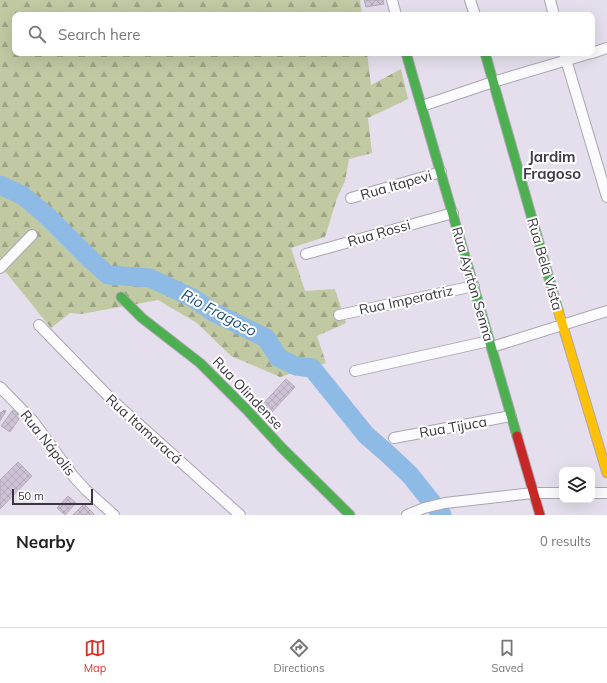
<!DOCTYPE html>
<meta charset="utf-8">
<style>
body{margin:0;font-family:Mulish,sans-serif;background:#f6f6f6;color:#222}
.controls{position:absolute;right:12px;bottom:12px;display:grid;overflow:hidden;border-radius:8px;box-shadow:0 4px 16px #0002}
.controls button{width:36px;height:36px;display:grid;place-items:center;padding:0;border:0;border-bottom:1px solid #e0e0e0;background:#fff;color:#222;font:20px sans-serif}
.scale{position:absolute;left:12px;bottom:10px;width:81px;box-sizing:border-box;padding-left:4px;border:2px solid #3b353f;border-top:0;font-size:11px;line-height:14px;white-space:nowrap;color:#3b353f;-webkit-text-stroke:3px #fff;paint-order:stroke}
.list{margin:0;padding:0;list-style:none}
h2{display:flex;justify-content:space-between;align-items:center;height:52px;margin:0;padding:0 16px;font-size:17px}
h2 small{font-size:13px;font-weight:400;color:#767676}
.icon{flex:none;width:22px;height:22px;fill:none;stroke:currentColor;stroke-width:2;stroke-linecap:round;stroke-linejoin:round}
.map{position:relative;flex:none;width:607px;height:515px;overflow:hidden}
.search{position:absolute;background:#fff;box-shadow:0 4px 16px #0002;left:12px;right:12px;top:12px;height:44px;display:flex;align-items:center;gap:10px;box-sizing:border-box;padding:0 14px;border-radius:8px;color:#767676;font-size:15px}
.sheet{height:112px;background:#fff}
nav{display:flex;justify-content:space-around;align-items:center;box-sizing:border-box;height:56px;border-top:1px solid #e0e0e0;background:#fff;font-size:11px;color:#767676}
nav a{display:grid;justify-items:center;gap:2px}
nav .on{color:#d93025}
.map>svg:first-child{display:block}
.forest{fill:url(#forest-firs)}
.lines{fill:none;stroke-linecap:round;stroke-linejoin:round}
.river{stroke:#8ebae6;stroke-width:19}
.building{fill:url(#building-cross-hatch);stroke:#b1abb7}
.street-casing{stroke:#aba5b1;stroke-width:12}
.fast-casing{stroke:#aba5b1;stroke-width:11}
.slow-casing{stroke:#aba5b1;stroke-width:11}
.jam-casing{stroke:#aba5b1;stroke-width:11}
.street{stroke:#fbfafc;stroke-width:10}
.fast{stroke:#4caf50;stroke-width:9}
.slow{stroke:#ffc107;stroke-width:9}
.jam{stroke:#c62828;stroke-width:9}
.labels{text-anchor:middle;stroke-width:4;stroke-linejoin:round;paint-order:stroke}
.street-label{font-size:14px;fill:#3b353f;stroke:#fff}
.neighbourhood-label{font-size:15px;font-weight:bold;fill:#44394d;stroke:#fff}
.water-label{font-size:15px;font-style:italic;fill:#205076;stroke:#fff}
</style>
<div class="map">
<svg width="607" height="515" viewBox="0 0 607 515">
<defs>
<pattern id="forest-firs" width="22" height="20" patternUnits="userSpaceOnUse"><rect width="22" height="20" fill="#c1c9a3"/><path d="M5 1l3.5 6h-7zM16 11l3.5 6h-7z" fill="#9ea486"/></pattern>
<pattern id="building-cross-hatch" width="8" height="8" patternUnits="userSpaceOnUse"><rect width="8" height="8" fill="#cdc2d6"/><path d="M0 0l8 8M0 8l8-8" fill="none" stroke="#b1a7b9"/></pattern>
</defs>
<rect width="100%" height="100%" fill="#e5deec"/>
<polygon class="forest" points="0,0 360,0 362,15 15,15 15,53 367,53 371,85 401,69 408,99 368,118 372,153 349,159 345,181 337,198 325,237 291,248 305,291 335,289 346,323 317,336 326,363 280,377 231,356 197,323 158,300 81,314 70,313 51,328 0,265"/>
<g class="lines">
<polyline class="river" points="0,185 22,195 46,215 89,258 108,275 150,278 193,298 213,312 266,338 279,358 296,366 312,368 366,435 389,455 410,475 442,515"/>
</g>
<g class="building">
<polygon points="364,0 383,0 384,4 366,7"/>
<polygon points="286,379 295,387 270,414 261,406"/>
<polygon points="4,410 6,411 0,421 0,412 1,413"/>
<polygon points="13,410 21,416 10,432 1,426"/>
<polygon points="18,462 32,476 0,509 0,480"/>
<polygon points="68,496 76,503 65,515 57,508"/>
<polygon points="84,504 94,514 93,515 73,515"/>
</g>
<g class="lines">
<defs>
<g id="street">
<polyline points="392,0 396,15"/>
<polyline points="470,0 475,15"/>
<polyline points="550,0 554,15"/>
<polyline points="564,53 607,197"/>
<polyline points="592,53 607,48"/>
<polyline points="422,106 493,82 591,53"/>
<polyline points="351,198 441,172"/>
<polyline points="306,254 453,213"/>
<polyline points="0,268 32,235"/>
<polyline points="339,315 474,286"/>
<polyline points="39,325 113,401 240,515"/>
<polyline points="492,347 607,311"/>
<polyline points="355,371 489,341"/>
<polyline points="0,387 33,421 74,477 86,490 114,515"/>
<polyline points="394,438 511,416"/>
<polyline points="592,493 607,493"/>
<polyline points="407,515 424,508 445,503 533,493 562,493"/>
</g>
<g id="fast">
<polyline points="406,53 517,436"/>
<polyline points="485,53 558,310"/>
<polyline points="121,297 142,318 200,363 246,409 282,448 350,515"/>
</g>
<polyline id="slow" points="558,310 607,473"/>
<polyline id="jam" points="517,436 540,515"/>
</defs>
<use href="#street" class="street-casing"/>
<use href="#fast" class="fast-casing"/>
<use href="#slow" class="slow-casing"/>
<use href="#jam" class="jam-casing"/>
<use href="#street" class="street"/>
<use href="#fast" class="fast"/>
<use href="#slow" class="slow"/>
<use href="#jam" class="jam"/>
</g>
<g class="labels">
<g class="street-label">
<text transform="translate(396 185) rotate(-16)" y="5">Rua Itapevi</text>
<text transform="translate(379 233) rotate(-16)" y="5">Rua Rossi</text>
<text transform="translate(545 264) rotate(74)" y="5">Rua Bela Vista</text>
<text transform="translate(473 284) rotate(74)" y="5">Rua Ayrton Senna</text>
<text transform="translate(406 300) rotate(-12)" y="5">Rua Imperatriz</text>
<text transform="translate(248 393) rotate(46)" y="5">Rua Olindense</text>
<text transform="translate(453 427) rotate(-10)" y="5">Rua Tijuca</text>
<text transform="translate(144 429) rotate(42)" y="5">Rua Itamaracá</text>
<text transform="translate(48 443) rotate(52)" y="5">Rua Nápolis</text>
</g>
<g class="neighbourhood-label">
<text x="552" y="162">Jardim<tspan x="552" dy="17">Fragoso</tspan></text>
</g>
<g class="water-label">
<text transform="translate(219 313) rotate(28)" y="5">Rio Fragoso</text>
</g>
</g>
</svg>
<div class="controls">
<button><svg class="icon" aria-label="layers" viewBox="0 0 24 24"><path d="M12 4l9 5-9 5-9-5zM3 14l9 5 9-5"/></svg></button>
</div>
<div class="scale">50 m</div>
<div class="search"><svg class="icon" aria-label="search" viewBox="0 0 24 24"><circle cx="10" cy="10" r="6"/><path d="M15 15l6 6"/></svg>Search here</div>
</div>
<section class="sheet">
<h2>Nearby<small>0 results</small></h2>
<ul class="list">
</ul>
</section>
<nav>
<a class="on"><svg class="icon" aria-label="map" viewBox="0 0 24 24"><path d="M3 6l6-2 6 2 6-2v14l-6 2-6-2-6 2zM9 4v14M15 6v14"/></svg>Map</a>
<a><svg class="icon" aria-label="directions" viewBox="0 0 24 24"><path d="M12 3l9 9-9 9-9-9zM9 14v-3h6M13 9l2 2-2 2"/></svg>Directions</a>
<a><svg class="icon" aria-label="saved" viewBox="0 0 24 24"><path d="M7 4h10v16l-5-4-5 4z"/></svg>Saved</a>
</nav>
